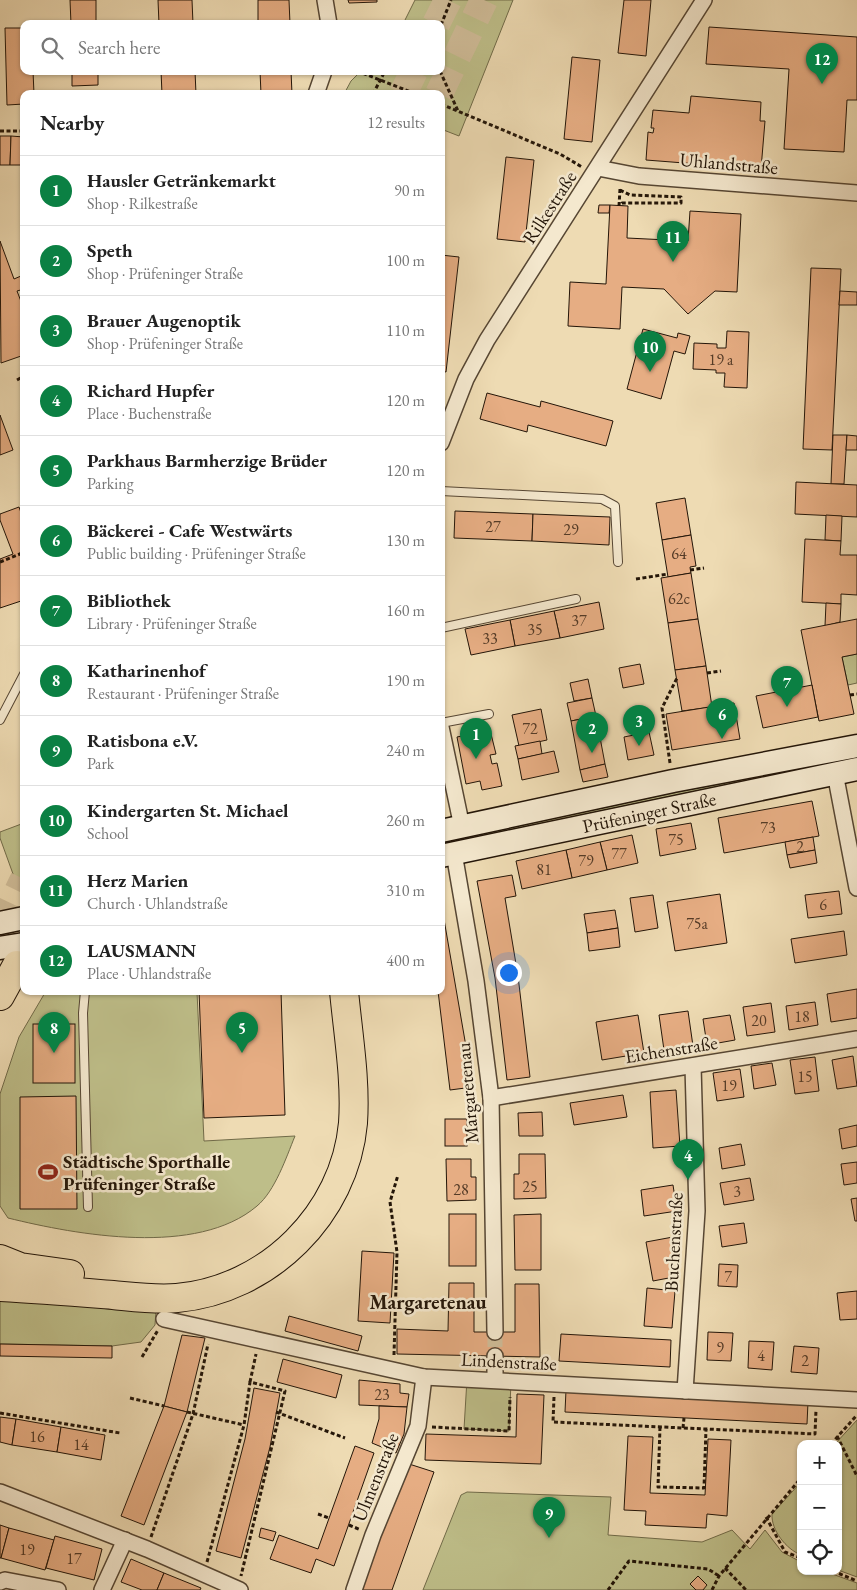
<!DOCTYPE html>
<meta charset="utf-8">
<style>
body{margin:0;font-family:"EB Garamond",serif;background:#f6f6f6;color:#222}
.controls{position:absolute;right:15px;bottom:15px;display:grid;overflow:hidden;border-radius:10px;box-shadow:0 1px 4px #0004}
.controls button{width:45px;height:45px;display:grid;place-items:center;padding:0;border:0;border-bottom:1px solid #e0e0e0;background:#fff;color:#222;font:25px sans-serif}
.you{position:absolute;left:508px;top:972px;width:18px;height:18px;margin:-12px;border:4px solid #fff;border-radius:50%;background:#1a73e8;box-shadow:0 0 0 8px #1a73e833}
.badge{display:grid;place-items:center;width:32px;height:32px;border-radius:50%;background:#0b8043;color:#fff;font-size:16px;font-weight:700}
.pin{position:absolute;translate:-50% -41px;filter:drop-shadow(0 1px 2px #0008)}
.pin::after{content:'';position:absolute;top:26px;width:18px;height:15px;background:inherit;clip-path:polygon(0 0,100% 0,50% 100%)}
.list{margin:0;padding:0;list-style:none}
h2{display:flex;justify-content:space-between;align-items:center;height:65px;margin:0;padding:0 20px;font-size:21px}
h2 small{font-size:16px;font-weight:400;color:#767676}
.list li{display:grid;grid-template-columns:32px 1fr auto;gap:15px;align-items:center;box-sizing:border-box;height:70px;padding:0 20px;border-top:1px solid #e0e0e0}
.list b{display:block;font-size:19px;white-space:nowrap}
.list p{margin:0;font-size:16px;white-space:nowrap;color:#767676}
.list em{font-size:16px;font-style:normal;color:#767676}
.icon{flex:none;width:28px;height:28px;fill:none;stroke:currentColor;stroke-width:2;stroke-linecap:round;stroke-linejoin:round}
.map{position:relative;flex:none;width:857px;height:1590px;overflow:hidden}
.search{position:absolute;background:#fff;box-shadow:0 1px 4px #0004;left:20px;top:20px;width:425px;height:55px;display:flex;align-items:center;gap:12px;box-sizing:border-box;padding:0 18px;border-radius:10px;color:#767676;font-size:19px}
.panel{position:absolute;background:#fff;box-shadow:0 1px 4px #0004;left:20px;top:90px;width:425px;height:905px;border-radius:10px}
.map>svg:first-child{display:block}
.green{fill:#bebe89;stroke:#706a48}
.building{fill:#e6ad83;stroke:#231508}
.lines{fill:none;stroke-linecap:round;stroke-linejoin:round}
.street-tunnel{stroke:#d0bd99;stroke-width:15;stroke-dasharray:15 8;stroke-linecap:butt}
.highway-tunnel{stroke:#d0bd99;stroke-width:28;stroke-dasharray:28 14;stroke-linecap:butt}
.lane-casing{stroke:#564633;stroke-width:10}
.street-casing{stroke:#564633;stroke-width:18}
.secondary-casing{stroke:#231508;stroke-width:25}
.highway-casing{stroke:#231508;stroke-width:30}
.path{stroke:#231508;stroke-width:3;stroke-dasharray:4 2.5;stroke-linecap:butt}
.lane{stroke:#f4e8ce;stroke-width:8}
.street{stroke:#f4e8ce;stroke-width:15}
.secondary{stroke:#f4e8ce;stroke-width:22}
.highway{stroke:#eedbb3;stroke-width:28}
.labels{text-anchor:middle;stroke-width:5;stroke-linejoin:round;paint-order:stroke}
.number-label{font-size:16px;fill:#543b27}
.street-label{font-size:19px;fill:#231508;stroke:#f4e8ce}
.poi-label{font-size:19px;font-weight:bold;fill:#231508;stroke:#f4e8ce;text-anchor:start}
.neighbourhood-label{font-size:20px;font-weight:bold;fill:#231508;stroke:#f4e8ce}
</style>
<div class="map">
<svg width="857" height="1590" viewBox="0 0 857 1590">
<rect width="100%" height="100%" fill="#eedbb3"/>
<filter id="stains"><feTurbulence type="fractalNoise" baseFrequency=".004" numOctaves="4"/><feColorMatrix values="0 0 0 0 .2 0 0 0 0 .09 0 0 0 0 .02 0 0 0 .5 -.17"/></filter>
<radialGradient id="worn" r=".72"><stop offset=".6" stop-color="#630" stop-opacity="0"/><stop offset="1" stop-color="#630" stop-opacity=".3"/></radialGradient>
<g class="green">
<polygon points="415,0 513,0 459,136 441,129 441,94 344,94 351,81 361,71 441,71 441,24 403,24"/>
<polygon points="857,654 857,683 848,685 842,657"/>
<polygon points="857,751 857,759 441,845 441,841"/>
<polygon points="24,823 24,882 17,885 0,838 0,832"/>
<path d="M46 991 197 992 204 1141 295 1136C286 1158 275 1191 257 1206 197 1257 77 1235 8 1218L0 1206V1094L19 1037Z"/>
<polygon points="0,1298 156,1310 155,1325 141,1342 112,1346 0,1344"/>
<polygon points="467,1379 511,1381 509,1431 464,1429"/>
<polygon points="857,1420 857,1577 838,1570 838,1444 835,1444"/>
<path d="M801 1482V1555C786 1549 771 1530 772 1514Z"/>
<polygon points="467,1492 611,1497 608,1535 702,1542 732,1530 750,1549 765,1530 782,1552 801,1562 801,1571 824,1571 857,1583 857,1590 423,1590 461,1495"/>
</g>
<g class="building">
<polygon points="70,0 96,0 96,24 71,24"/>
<polygon points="158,0 192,0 193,24 159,24"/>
<polygon points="258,0 289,0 290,24 258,24"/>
<polygon points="348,0 377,0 377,2 349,3"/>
<polygon points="624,0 651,0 646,56 618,53"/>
<polygon points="709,27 857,37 857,100 847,100 844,152 784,149 789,69 706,64"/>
<polygon points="5,28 24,28 24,71 33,71 34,94 24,94 24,104 7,105"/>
<polygon points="572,57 600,60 592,142 564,139"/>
<polygon points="72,71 98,71 98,85 72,86"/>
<polygon points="161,71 195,71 196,94 162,94"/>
<polygon points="260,71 291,71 292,94 261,94"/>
<polygon points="691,96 761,102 760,121 765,121 761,169 646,160 648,132 653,133 654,128 651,128 653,110 689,113"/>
<polygon points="0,136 11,136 10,165 0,165"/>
<polygon points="11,136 24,137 24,165 10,165"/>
<polygon points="506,157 534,160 525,242 497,239"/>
<polygon points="599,205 610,205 609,213 598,213"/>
<polygon points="610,205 628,206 627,238 688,241 690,211 741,214 737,292 715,291 688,314 664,289 622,287 620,329 568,326 570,282 606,284"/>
<polygon points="0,241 14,279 21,276 24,283 24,289 17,291 24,309 24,355 1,363"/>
<polygon points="441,255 459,257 446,372 441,371"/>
<polygon points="811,268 841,269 832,450 803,449"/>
<polygon points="840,291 857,292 857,305 839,305"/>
<polygon points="643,329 677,338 678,333 690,336 685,354 674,351 661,399 627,389"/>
<polygon points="727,331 749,332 747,388 724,387 725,373 716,373 716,370 693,369 694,343 717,344 717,348 726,348"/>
<polygon points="487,393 540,407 541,401 613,421 606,446 528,425 527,432 480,419"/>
<polygon points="0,415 13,450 0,455"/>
<polygon points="833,435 847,435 844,484 831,484"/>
<polygon points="847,435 857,436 857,450 846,450"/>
<polygon points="796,482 857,485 857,517 795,514"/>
<polygon points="685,498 691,535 662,540 656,503"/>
<polygon points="19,507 24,521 24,600 0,608 0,559 13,554 0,520 0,514"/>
<polygon points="455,511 533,514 532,541 454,538"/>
<polygon points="533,514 610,517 609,545 532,541"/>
<polygon points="826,515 842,516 841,541 825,540"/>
<polygon points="691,535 696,566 690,567 691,573 668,577 662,540"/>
<polygon points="805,539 841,541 840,555 857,555 857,595 841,594 841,604 802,602"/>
<polygon points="691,573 698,619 668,623 661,578"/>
<polygon points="599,602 604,629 560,638 554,611"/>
<polygon points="826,603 841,604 840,622 825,626"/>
<polygon points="554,611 560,638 515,646 510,620"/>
<polygon points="698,619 706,666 675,670 668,623"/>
<polygon points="857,619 857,654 842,657 854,714 819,721 801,630"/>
<polygon points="510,620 515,646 471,655 465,629"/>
<polygon points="640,664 644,684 623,688 619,668"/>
<polygon points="706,666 712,707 682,711 675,670"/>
<polygon points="588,679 592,698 574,701 570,683"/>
<polygon points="812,685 818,717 763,728 756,696"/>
<polygon points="592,698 596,716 571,721 567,703"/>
<polygon points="734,703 740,739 672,750 666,714"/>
<polygon points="541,709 547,740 519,746 512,715"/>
<polygon points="596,716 605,764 580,770 571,721"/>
<polygon points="485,731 486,735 491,734 496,754 490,755 492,764 497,763 502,786 482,790 480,781 466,784 457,737"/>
<polygon points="649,732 654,755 628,760 624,737"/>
<polygon points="540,741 542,754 518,759 515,746"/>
<polygon points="554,751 559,772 522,780 518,759"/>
<polygon points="605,764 608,777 583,782 580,770"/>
<polygon points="812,801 819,836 724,853 718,818"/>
<polygon points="691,823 696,849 660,856 656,829"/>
<polygon points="632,835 638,863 607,870 600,842"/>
<polygon points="813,837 815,850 787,855 785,842"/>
<polygon points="600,842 607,870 572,878 566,850"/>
<polygon points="566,850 572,878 522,889 516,861"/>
<polygon points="815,850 817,863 790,868 787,855"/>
<polygon points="512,875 516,896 505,898 518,976 530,1077 507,1080 495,978 477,881"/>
<polygon points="839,891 842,914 808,918 805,895"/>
<polygon points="720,894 727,943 675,951 667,902"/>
<polygon points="653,895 658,928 635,932 630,898"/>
<polygon points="441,902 473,1087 450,1090 438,991 441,991"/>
<polygon points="615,910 618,928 587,933 584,914"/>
<polygon points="618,928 620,947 589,951 587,933"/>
<polygon points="844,931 847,955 795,963 791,939"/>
<polygon points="857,989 857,1018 831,1022 827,994"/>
<polygon points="199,991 281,991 285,1115 204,1118"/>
<polygon points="815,1002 818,1025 789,1030 786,1006"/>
<polygon points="771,1003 775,1032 747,1036 743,1007"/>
<polygon points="688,1011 693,1046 664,1050 659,1015"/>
<polygon points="638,1015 644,1053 602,1060 596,1022"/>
<polygon points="730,1015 735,1040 707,1045 703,1019"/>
<rect x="33" y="1024" width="42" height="59"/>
<polygon points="853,1056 857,1086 837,1089 832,1060"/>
<polygon points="815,1057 819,1091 795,1094 790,1060"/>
<polygon points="772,1063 776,1085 754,1089 751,1066"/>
<polygon points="740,1069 744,1097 717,1101 713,1073"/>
<polygon points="676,1090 680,1146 653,1148 650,1092"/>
<polygon points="623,1095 627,1117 574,1125 570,1103"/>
<polygon points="76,1096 77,1209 20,1209 20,1097"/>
<polygon points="542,1112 543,1136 519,1136 518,1113"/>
<rect x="445" y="1119" width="22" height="27"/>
<polygon points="857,1125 857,1146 842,1149 839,1129"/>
<polygon points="741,1144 745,1165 722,1169 719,1148"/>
<polygon points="519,1154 545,1154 546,1198 514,1199 514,1174 519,1174"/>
<polygon points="446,1159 471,1159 471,1177 476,1177 476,1200 447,1201"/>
<polygon points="857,1162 857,1183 844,1185 841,1164"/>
<polygon points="750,1178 754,1200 724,1205 720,1183"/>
<polygon points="673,1185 677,1211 644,1216 641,1190"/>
<polygon points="857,1198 857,1221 855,1221 851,1199"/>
<rect x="449" y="1214" width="27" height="52"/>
<polygon points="541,1214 541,1270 515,1270 514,1215"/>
<polygon points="744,1223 747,1243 722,1247 719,1226"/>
<polygon points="673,1237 679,1276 653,1281 646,1242"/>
<polygon points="362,1251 394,1253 390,1323 358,1321"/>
<polygon points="719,1264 738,1265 737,1287 718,1286"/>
<polygon points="449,1283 474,1283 474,1332 515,1332 515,1284 539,1284 540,1357 397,1354 397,1329 448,1331"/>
<polygon points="647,1288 675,1291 672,1328 644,1326"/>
<polygon points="857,1291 857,1319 840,1320 837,1293"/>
<polygon points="289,1316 362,1336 358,1351 285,1331"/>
<polygon points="708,1332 733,1333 731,1361 707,1360"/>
<polygon points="561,1334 671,1340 670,1367 559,1361"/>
<polygon points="182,1335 205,1338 187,1412 164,1406"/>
<polygon points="749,1341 774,1342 772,1370 748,1368"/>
<polygon points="0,1344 112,1346 112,1358 0,1356"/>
<polygon points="794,1346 819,1348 817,1374 791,1372"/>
<polygon points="283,1359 342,1375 336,1398 277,1382"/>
<polygon points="359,1380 400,1384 400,1393 409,1394 407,1407 359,1405"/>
<polygon points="254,1388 280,1393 270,1447 241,1558 216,1551 245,1439"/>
<polygon points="566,1390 808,1402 807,1424 565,1412"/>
<polygon points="517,1394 544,1395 541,1464 425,1460 426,1434 516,1437"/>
<polygon points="164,1406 187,1412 144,1525 121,1516"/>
<polygon points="379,1406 407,1407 404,1434 396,1453 372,1443 379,1419"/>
<polygon points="0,1417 16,1419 12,1445 0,1442"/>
<polygon points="16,1419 61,1427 57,1452 12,1445"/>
<polygon points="61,1427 105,1435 101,1460 57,1452"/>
<polygon points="628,1436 653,1437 650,1493 705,1495 708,1439 731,1440 727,1516 707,1514 706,1528 645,1525 646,1511 624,1510"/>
<polygon points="355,1446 374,1453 334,1566 316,1559 311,1573 270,1559 279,1535 318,1549"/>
<polygon points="406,1463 434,1472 392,1590 361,1590"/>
<polygon points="0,1525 9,1528 1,1558 0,1558"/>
<polygon points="9,1528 54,1540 45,1570 1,1558"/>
<polygon points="261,1528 276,1532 273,1541 259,1537"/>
<polygon points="55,1536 102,1549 94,1580 46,1568"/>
<polygon points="131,1559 164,1573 157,1590 142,1590 121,1582"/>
<polygon points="164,1573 201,1588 200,1590 157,1590"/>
<polygon points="698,1576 707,1585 703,1590 696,1590 690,1584"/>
</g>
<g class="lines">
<polyline class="street-tunnel" points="495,1332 495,1356"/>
<g class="highway-tunnel">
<polyline points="436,24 448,0"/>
<polyline points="403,94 414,71"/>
<polyline points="439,94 484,0"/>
<polyline points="0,929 24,879"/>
</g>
<defs>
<g id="lane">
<polyline points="441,491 602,499 615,506 618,562"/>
<polyline points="441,628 576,599"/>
<polyline points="0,720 24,674"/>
<polyline points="441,723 489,714"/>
<polyline points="85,991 83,1013 88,1207"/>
</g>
<g id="street">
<polyline points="325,0 329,24"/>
<polyline points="316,94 324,71"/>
<polyline points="598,168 639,176 857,193"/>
<polyline points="441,443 466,379 487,340 704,0"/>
<polyline points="441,727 462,827"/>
<polyline points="835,773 857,888"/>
<polyline points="454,853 476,981 491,1098 495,1332"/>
<polyline points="491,1098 857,1039"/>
<polyline points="164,1319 424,1377 857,1400"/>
<polyline points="495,1356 495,1380"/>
<polyline points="685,1391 697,1211 693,1066"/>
<polyline points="0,1492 147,1549 240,1590"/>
<polyline points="0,1582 5,1580 58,1590"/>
<polyline points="102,1590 125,1540"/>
<polyline points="354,1590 373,1535 418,1426 424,1377"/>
</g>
<g id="secondary">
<polyline points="441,831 673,781 857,746"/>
<polyline points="441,856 857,769"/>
<polyline points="0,923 24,918"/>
<polyline points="0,948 24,944"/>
</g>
<g id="highway">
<polyline points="0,996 17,965"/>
<polyline points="0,1259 20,1267 70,1274"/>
<path d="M0 1287C38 1289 75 1292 113 1295 134 1297 156 1300 177 1298 268 1290 345 1214 353 1123 356 1080 348 1034 344 991"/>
</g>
</defs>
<use href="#lane" class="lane-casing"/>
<use href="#street" class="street-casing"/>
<use href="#secondary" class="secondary-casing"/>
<use href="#highway" class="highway-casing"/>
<g class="path">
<polyline points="441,25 451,0"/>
<polyline points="357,71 416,94"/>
<polyline points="440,71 458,111"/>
<polyline points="373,94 385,71"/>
<polyline points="441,104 560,154 582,167"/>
<polyline points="0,131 24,131"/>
<polyline points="620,190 630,195 681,197 681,203 622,203 622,206"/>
<polyline points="619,206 620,189"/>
<polyline points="17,380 24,376"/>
<polyline points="0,562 20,554 24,550"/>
<polyline points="690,570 704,568"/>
<polyline points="636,579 668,574"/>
<polyline points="707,673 721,671"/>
<polyline points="850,695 857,694"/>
<polyline points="670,763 662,708 677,678"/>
<polyline points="394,1355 397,1252 390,1202 398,1175"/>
<polyline points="142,1357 158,1330"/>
<polyline points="250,1382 256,1354"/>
<polyline points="554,1397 553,1422 815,1434 816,1410"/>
<polyline points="130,1398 164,1406"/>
<polyline points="187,1412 244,1425"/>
<polyline points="276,1412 345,1438"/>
<polyline points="0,1413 120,1433"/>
<polyline points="432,1427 509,1431 510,1397"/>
<polyline points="660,1427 658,1487 704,1488 706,1429"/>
<polyline points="683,1428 684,1418"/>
<polyline points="837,1436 857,1476"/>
<polyline points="831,1444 857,1415"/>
<polyline points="318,1514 329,1518"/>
<polyline points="766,1517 785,1552 801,1558"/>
<polyline points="349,1525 361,1530"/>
<polyline points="151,1537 193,1414 208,1344"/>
<polyline points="207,1562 244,1425 250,1382 285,1391 241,1576"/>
<polyline points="725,1568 746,1590"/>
<polyline points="833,1571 857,1581"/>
<polyline points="608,1590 629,1561 708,1569 719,1576"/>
<polyline points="712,1590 719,1576 801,1478"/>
</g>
<use href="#lane" class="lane"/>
<use href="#street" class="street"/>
<use href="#secondary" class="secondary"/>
<use href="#highway" class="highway"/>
</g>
<defs>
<symbol id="stadium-bare" viewBox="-9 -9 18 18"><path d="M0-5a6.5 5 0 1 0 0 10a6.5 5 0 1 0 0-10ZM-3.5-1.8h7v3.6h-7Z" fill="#8f2418" stroke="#f4e8ce" stroke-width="2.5" paint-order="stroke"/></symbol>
</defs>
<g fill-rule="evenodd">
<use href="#stadium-bare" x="34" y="1158" width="28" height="28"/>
</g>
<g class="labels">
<g class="number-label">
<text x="721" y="365">19 a</text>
<text x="493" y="532">27</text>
<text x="571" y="535">29</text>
<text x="679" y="559">64</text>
<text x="679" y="604">62c</text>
<text x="579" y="626">37</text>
<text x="535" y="635">35</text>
<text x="490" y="644">33</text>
<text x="530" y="734">72</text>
<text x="768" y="833">73</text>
<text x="676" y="845">75</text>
<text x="800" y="852">2</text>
<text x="619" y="859">77</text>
<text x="586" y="866">79</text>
<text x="544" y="875">81</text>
<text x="823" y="910">6</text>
<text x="697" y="929">75a</text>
<text x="802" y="1022">18</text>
<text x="759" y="1026">20</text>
<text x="805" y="1082">15</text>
<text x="729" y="1091">19</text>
<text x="530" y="1192">25</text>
<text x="461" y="1195">28</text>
<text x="737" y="1197">3</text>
<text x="728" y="1282">7</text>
<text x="720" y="1353">9</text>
<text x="761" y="1361">4</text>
<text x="805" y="1366">2</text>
<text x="382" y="1400">23</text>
<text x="37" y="1442">16</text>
<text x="81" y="1450">14</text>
<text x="27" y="1555">19</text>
<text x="74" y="1564">17</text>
</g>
<g class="street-label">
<text transform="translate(729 163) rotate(5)" y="7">Uhlandstraße</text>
<text transform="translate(549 207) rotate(-57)" y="7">Rilkestraße</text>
<text transform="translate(649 812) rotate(-12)" y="7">Prüfeninger Straße</text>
<text transform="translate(671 1049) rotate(-9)" y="7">Eichenstraße</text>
<text transform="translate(467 1093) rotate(-95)" y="7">Margaretenau</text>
<text transform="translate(673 1242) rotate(-87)" y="7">Buchenstraße</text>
<text transform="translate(509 1361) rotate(3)" y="7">Lindenstraße</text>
<text transform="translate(375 1477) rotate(-68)" y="7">Ulmenstraße</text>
</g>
<g class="poi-label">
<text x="63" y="1168">Städtische Sporthalle<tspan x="63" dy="22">Prüfeninger Straße</tspan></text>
</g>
<g class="neighbourhood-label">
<text x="428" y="1309">Margaretenau</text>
</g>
</g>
<rect width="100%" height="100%" filter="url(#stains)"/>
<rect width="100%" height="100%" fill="url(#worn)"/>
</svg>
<div class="controls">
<button>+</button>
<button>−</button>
<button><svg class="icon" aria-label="locate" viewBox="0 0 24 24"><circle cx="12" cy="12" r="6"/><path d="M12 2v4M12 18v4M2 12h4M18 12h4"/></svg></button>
</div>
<div class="you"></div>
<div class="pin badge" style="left:476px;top:759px">1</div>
<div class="pin badge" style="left:592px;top:753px">2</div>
<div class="pin badge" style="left:639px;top:746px">3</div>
<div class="pin badge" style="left:688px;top:1180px">4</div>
<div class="pin badge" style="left:242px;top:1053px">5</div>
<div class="pin badge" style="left:722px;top:739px">6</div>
<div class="pin badge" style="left:787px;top:707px">7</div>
<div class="pin badge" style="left:54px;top:1053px">8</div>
<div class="pin badge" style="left:549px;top:1538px">9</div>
<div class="pin badge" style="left:650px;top:372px">10</div>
<div class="pin badge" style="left:673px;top:262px">11</div>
<div class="pin badge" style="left:822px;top:84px">12</div>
<div class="search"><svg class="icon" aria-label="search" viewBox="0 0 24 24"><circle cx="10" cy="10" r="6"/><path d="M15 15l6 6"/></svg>Search here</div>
<section class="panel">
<h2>Nearby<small>12 results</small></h2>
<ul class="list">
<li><span class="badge">1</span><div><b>Hausler Getränkemarkt</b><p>Shop · Rilkestraße</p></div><em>90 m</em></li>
<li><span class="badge">2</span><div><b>Speth</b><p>Shop · Prüfeninger Straße</p></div><em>100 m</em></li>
<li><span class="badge">3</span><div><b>Brauer Augenoptik</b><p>Shop · Prüfeninger Straße</p></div><em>110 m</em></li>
<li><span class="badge">4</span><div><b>Richard Hupfer</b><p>Place · Buchenstraße</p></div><em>120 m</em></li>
<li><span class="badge">5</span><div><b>Parkhaus Barmherzige Brüder</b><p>Parking</p></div><em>120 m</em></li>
<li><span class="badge">6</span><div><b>Bäckerei - Cafe Westwärts</b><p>Public building · Prüfeninger Straße</p></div><em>130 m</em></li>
<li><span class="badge">7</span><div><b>Bibliothek</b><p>Library · Prüfeninger Straße</p></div><em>160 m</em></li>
<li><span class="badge">8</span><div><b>Katharinenhof</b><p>Restaurant · Prüfeninger Straße</p></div><em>190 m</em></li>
<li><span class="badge">9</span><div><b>Ratisbona e.V.</b><p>Park</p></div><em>240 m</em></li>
<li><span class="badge">10</span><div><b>Kindergarten St. Michael</b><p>School</p></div><em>260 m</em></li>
<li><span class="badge">11</span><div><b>Herz Marien</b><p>Church · Uhlandstraße</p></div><em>310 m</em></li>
<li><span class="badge">12</span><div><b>LAUSMANN</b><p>Place · Uhlandstraße</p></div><em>400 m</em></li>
</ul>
</section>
</div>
